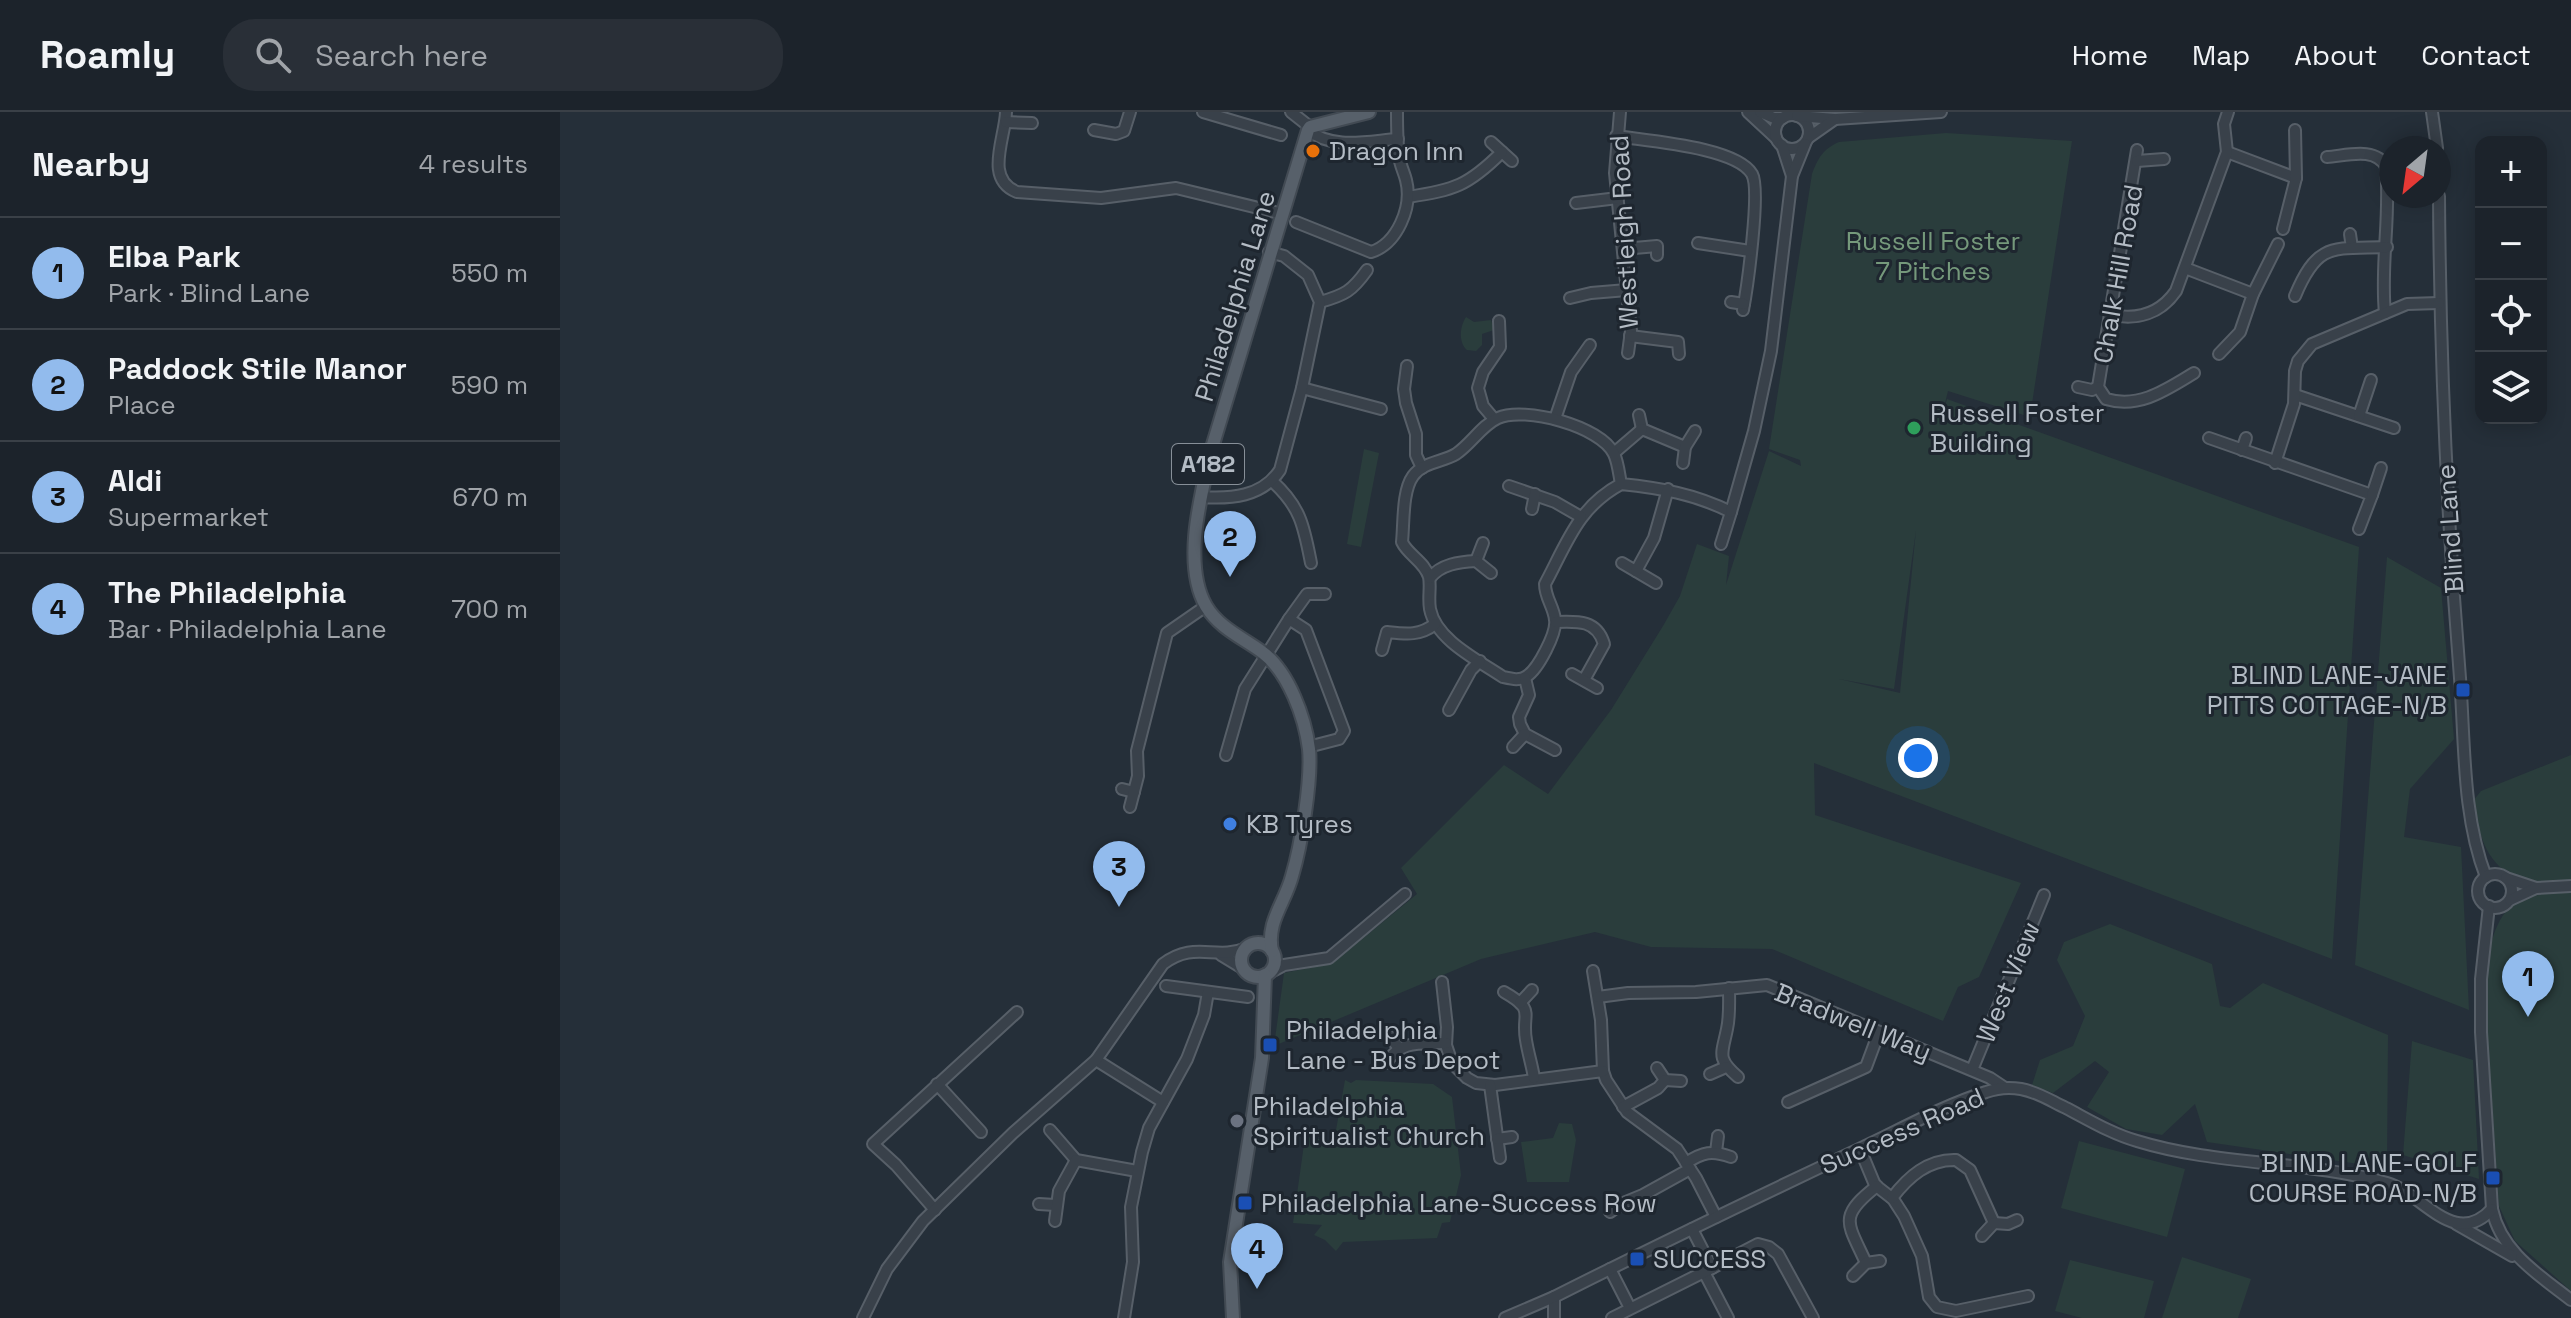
<!DOCTYPE html>
<meta charset="utf-8">
<style>
body{margin:0;font-family:"Space Grotesk",sans-serif;background:#292f37;color:#f1f3f6}
.controls{position:absolute;right:24px;top:24px;display:grid;overflow:hidden;border-radius:16px;box-shadow:0 4px 20px #0003}
.controls button{width:72px;height:72px;display:grid;place-items:center;padding:0;border:0;border-bottom:2px solid #3a4047;background:#1c232b;color:#f1f3f6;font:40px sans-serif}
.compass{position:absolute;left:1819px;top:24px;width:72px;height:72px;border-radius:50%;background:#1c232b;box-shadow:0 4px 20px #0003;rotate:209deg}
.you{position:absolute;left:1358px;top:646px;width:28px;height:28px;margin:-20px;border:6px solid #fff;border-radius:50%;background:#1a73e8;box-shadow:0 0 0 12px #1a73e833}
.badge{display:grid;place-items:center;width:52px;height:52px;border-radius:50%;background:#92bbed;color:#111;font-size:26px;font-weight:700}
.pin{position:absolute;translate:-50% -66px;filter:drop-shadow(0 2px 4px #0008)}
.pin::after{content:'';position:absolute;top:42px;width:28px;height:24px;background:inherit;clip-path:polygon(0 0,100% 0,50% 100%)}
.list{margin:0;padding:0;list-style:none}
h2{display:flex;justify-content:space-between;align-items:center;height:104px;margin:0;padding:0 32px;font-size:34px}
h2 small{font-size:26px;font-weight:400;color:#a0a4a9}
.list li{display:grid;grid-template-columns:52px 1fr auto;gap:24px;align-items:center;box-sizing:border-box;height:112px;padding:0 32px;border-top:2px solid #3a4047}
.list b{display:block;font-size:30px;white-space:nowrap}
.list p{margin:0;font-size:26px;white-space:nowrap;color:#a0a4a9}
.list em{font-size:26px;font-style:normal;color:#a0a4a9}
.icon{flex:none;width:44px;height:44px;fill:none;stroke:currentColor;stroke-width:2;stroke-linecap:round;stroke-linejoin:round}
.map{position:relative;flex:none;width:2011px;height:1206px;overflow:hidden}
header{display:flex;align-items:center;gap:48px;box-sizing:border-box;height:112px;padding:0 40px;background:#1c232b;border-bottom:2px solid #3a4047}
header strong{font-size:38px}
nav{display:flex;gap:44px;margin-inline-start:auto;font-size:28px}
.search{width:560px;height:72px;background:#292f37;display:flex;align-items:center;gap:20px;box-sizing:border-box;padding:0 28px;border-radius:32px;color:#a0a4a9;font-size:30px}
main{display:flex}
aside{flex:1;background:#1c232b}
.map>svg:first-child{display:block}
.green{fill:#2a3d3c;fill-rule:evenodd}
.lines{fill:none;stroke-linecap:round;stroke-linejoin:round}
.minor-casing{stroke:#575f68;stroke-width:14}
.major-casing{stroke:#424a53;stroke-width:16}
.minor{stroke:#39414a;stroke-width:10}
.major{stroke:#57606a;stroke-width:12}
.food-dot{fill:#e8710a;stroke:#1e262f;stroke-width:3}
.leisure-dot{fill:#2e9e5b;stroke:#1e262f;stroke-width:3}
.transit-dot{fill:#1a4fb4;stroke:#1e262f;stroke-width:3}
.shop-dot{fill:#3f7fe0;stroke:#1e262f;stroke-width:3}
.worship-dot{fill:#6b7280;stroke:#1e262f;stroke-width:3}
.labels{text-anchor:middle;stroke-width:6;stroke-linejoin:round;paint-order:stroke}
.shield{fill:#1e262f;stroke:#878f98;stroke-width:2}
.shield-label{font-size:24px;font-weight:bold;fill:#b4bcc5}
.poi-label{font-size:26px;fill:#b4bcc5;stroke:#1e262f;text-anchor:start}
.street-label{font-size:26px;fill:#b4bcc5;stroke:#1e262f}
.park-label{font-size:26px;fill:#75997b;stroke:#1e262f}
</style>
<header>
<strong>Roamly</strong>
<div class="search"><svg class="icon" aria-label="search" viewBox="0 0 24 24"><circle cx="10" cy="10" r="6"/><path d="M15 15l6 6"/></svg>Search here</div>
<nav><a>Home</a><a>Map</a><a>About</a><a>Contact</a></nav>
</header>
<main>
<aside>
<h2>Nearby<small>4 results</small></h2>
<ul class="list">
<li><span class="badge">1</span><div><b>Elba Park</b><p>Park · Blind Lane</p></div><em>550 m</em></li>
<li><span class="badge">2</span><div><b>Paddock Stile Manor</b><p>Place</p></div><em>590 m</em></li>
<li><span class="badge">3</span><div><b>Aldi</b><p>Supermarket</p></div><em>670 m</em></li>
<li><span class="badge">4</span><div><b>The Philadelphia</b><p>Bar · Philadelphia Lane</p></div><em>700 m</em></li>
</ul>
</aside>
<div class="map">
<svg width="2011" height="1206" viewBox="0 0 2011 1206">
<rect width="100%" height="100%" fill="#252f39"/>
<g class="green">
<path d="M1386 21 1512 29 1470 305 1388 279 1379 315 1387 287 1799 435 1772 847 1254 651 1255 703 1461 771 1419 865 1398 875 1383 909 1212 837 1091 835 1035 820 921 847 714 934 724 861 773 851 857 782 841 756 944 653 988 682 1051 598 1103 514 1120 484 1137 432 1169 444 1166 473 1209 339 1241 354 1240 348 1209 337 1252 62C1258 46 1263 37 1279 30ZM1356 418 1340 581 1279 567 1334 577Z"/>
<path d="M906 205 914 210 931 208 934 218 922 222V233L916 239 907 238C898 230 900 214 906 205Z"/>
<polygon points="804,337 819,341 801,435 787,432"/>
<polygon points="1827,445 1881,476 1894,627 1850,677 1844,725 1901,735 1909,898 1795,853"/>
<path d="M2011 643V1179L1955 1129 1939 1094 1924 876C1927 848 1931 810 1954 791V765C1923 747 1920 722 1913 689L1921 679Z"/>
<polygon points="1550,812 1652,852 1660,894 1670,896 1703,871 1828,923 1827,1056 1647,1030 1635,992 1602,1023 1566,1017 1527,995 1549,960 1535,949 1493,981 1472,973 1480,948 1513,934 1525,904 1497,848 1504,830"/>
<polygon points="1852,929 1913,948 1919,1067 1843,1043"/>
<polygon points="785,968 791,971 796,968 873,972 892,985 901,1063 890,1110 882,1111 877,1126 783,1130 776,1139 765,1128 754,1123 762,1113 733,1111 745,1025 774,1029"/>
<polygon points="999,1011 1012,1012 1016,1028 1009,1070 967,1070 961,1030 993,1026"/>
<polygon points="1519,1029 1625,1057 1607,1125 1501,1096"/>
<polygon points="1622,1145 1691,1167 1678,1206 1602,1206"/>
<polygon points="1510,1148 1594,1169 1584,1206 1522,1206 1495,1199"/>
</g>
<g class="lines">
<defs>
<g id="minor">
<path d="M446 0C445 27 424 67 457 80L541 86 616 76 723 102"/>
<polyline points="643,0 721,23"/>
<polyline points="731,0 750,15"/>
<polyline points="1060,0 1055,61 1071,219 1068,241"/>
<polyline points="1188,0 1216,26"/>
<polyline points="1200,0 1214,6 1223,6"/>
<polyline points="1872,0 1877,36"/>
<circle cx="1232" cy="20" r="17"/>
<polyline points="1237,4 1275,7 1381,0"/>
<polyline points="446,10 472,11"/>
<polyline points="534,18 556,22 564,19 570,0"/>
<path d="M748 18C772 38 808 29 838 27"/>
<path d="M1056 24C1087 29 1176 35 1192 62 1201 78 1187 177 1183 198"/>
<polyline points="1248,26 1275,7"/>
<polyline points="931,30 952,49"/>
<polyline points="1222,33 1232,64"/>
<path d="M1577 38 1538 275 1546 287C1579 297 1606 278 1634 261"/>
<polyline points="1667,40 1736,66"/>
<path d="M1767 45C1785 44 1816 34 1826 55 1831 103 1820 153 1825 201"/>
<polyline points="1577,49 1604,47"/>
<path d="M1879 84C1880 245 1887 405 1900 566 1905 631 1902 703 1926 765"/>
<path d="M848 85C894 78 908 74 942 40"/>
<polyline points="1016,91 1058,86"/>
<path d="M736 110 811 140C837 132 853 95 846 68 844 60 840 53 839 44 837 30 837 15 837 0"/>
<polyline points="1723,117 1736,66 1735,18"/>
<polyline points="1790,122 1792,136"/>
<polyline points="1138,131 1190,139"/>
<polyline points="1063,137 1097,134 1097,143"/>
<polyline points="1625,156 1693,182"/>
<path d="M1735 184C1758 129 1773 137 1827 135"/>
<polyline points="1010,186 1031,181 1067,178"/>
<path d="M760 190C785 183 792 179 807 158"/>
<polyline points="1171,190 1184,192"/>
<path d="M1552 203C1577 208 1600 202 1616 179L1667 40 1664 12 1668 0"/>
<polyline points="1070,224 1118,230 1119,242"/>
<polyline points="1659,242 1680,220 1693,182 1718,132"/>
<polyline points="847,254 844,277 846,291 856,322 856,343 862,356"/>
<polyline points="1518,275 1532,278 1538,275"/>
<polyline points="742,276 821,297"/>
<polyline points="1735,283 1834,316"/>
<polyline points="1079,303 1082,317 1125,335"/>
<polyline points="1799,304 1811,268"/>
<polyline points="934,307 923,294 918,276 923,260 940,235 939,209"/>
<polyline points="995,307 1011,260 1030,233"/>
<polyline points="1649,326 1812,383 1799,417"/>
<polyline points="1682,338 1686,326"/>
<polyline points="1054,341 1082,317"/>
<polyline points="1123,351 1125,335 1135,319"/>
<polyline points="1715,351 1734,292 1735,259 1738,249 1752,232 1847,192 1879,191"/>
<path d="M712 369C741 395 744 415 751 451"/>
<path d="M1061 372C1018 395 1007 431 985 472 985 486 994 495 995 508 997 521 978 557 967 564 960 569 952 567 943 565 918 548 876 528 870 497 868 486 871 474 869 465 865 450 848 443 842 430 844 411 842 379 853 364 863 350 883 350 896 342 911 332 922 313 938 306 964 294 1041 314 1054 342 1058 350 1059 362 1061 372 1100 376 1135 382 1171 400L1161 432"/>
<polyline points="949,374 995,390 1021,405"/>
<polyline points="1812,383 1821,356"/>
<path d="M641 385C671 387 702 385 720 358L742 276 760 190 748 163 724 144 709 140"/>
<polyline points="972,397 975,382"/>
<polyline points="1171,400 1194,319 1211,239 1232,64 1245,32"/>
<polyline points="916,449 923,431"/>
<polyline points="1062,451 1096,471"/>
<polyline points="1076,459 1094,426 1108,377"/>
<path d="M870 466C881 452 899 450 916 449L931 461"/>
<polyline points="729,507 747,482 765,482"/>
<path d="M996 510C1018 509 1037 508 1044 532L1024 568"/>
<path d="M822 538 827 520C846 522 860 524 875 512"/>
<polyline points="1012,562 1037,576"/>
<polyline points="965,566 969,583 959,605 960,612 965,622 995,638"/>
<polyline points="889,598 911,558 920,549"/>
<polyline points="953,635 965,622"/>
<polyline points="666,643 685,577 729,507 746,518 784,619 779,627 748,635"/>
<polyline points="562,677 574,680"/>
<polyline points="570,695 578,664 577,639 607,521 646,494"/>
<circle cx="1935" cy="779" r="17"/>
<polyline points="1946,766 1976,776"/>
<polyline points="1950,788 1976,776 2011,774"/>
<path d="M1929 794 1921 867V920L1932 1097C1941 1140 1979 1163 2011 1188"/>
<polyline points="661,843 684,857"/>
<polyline points="1033,859 1041,908 1043,959 1046,968 1067,1000 1117,1037 1136,1066 1156,1105"/>
<polyline points="709,861 724,853 769,846 845,782"/>
<polyline points="882,870 887,915 886,933 892,951 907,966 916,971 935,973 1043,959"/>
<polyline points="606,874 688,885"/>
<path d="M1169 876C1169 889 1170 904 1167 917 1162 942 1156 946 1178 965"/>
<path d="M944 880C977 899 961 900 966 928 968 941 972 953 974 966"/>
<polyline points="1038,885 1068,881 1136,880 1207,873 1430,966 1445,976"/>
<polyline points="960,891 972,878"/>
<polyline points="828,923 839,936"/>
<polyline points="536,948 603,990"/>
<path d="M826 951C842 927 860 932 886 931"/>
<polyline points="1097,956 1105,968 1121,969"/>
<polyline points="1412,958 1484,783"/>
<polyline points="1150,962 1166,955"/>
<polyline points="377,972 421,1020"/>
<polyline points="930,973 940,1046"/>
<polyline points="1228,990 1306,955 1319,920"/>
<polyline points="1063,995 1098,976 1105,968"/>
<polyline points="490,1018 516,1048 577,1059"/>
<polyline points="937,1027 952,1025"/>
<polyline points="1300,1037 1315,1073 1333,1087 1344,1104 1362,1144 1369,1185 1377,1195 1396,1199 1468,1184"/>
<polyline points="1156,1040 1158,1024"/>
<path d="M1126 1051C1143 1040 1152 1038 1171 1045"/>
<path d="M1332 1086C1348 1065 1368 1047 1396 1048L1410 1058 1434 1111"/>
<polyline points="479,1092 495,1093"/>
<polyline points="375,1098 336,1053 313,1032 457,900"/>
<polyline points="1050,1100 1061,1092 1083,1083 1130,1057"/>
<polyline points="495,1109 499,1079 516,1048"/>
<polyline points="1896,1112 1952,1144"/>
<polyline points="1422,1124 1434,1111 1448,1112 1457,1108"/>
<path d="M1306 1151C1288 1111 1277 1105 1317 1074"/>
<polyline points="1152,1156 1198,1132 1209,1135 1218,1142 1253,1206"/>
<polyline points="1050,1157 1070,1196"/>
<polyline points="1144,1160 1168,1206"/>
<polyline points="1293,1164 1306,1151 1320,1149"/>
<polyline points="994,1185 994,1206"/>
<path d="M303 1206 327 1157 363 1109 453 1021 536 948 603 852C635 828 655 849 687 836"/>
<polyline points="564,1206 573,1150 571,1095 582,1040 589,1016 627,947 644,903 648,880"/>
<path d="M945 1206 994 1185C1095 1134 1197 1085 1299 1037 1340 1018 1382 994 1426 980 1437 976 1450 975 1461 977 1478 980 1491 989 1506 996 1529 1008 1552 1022 1577 1029 1658 1054 1746 1048 1827 1071 1863 1081 1894 1138 1932 1097"/>
<polyline points="1052,1206 1152,1156 1132,1117"/>
</g>
<g id="major">
<circle cx="698" cy="848" r="17"/>
<path d="M712 839C706 810 725 791 732 764 741 734 752 668 749 637 745 606 729 560 702 540 683 526 659 516 646 494 622 452 641 383 651 339L748 18 750 15 809 0"/>
<polyline points="673,1206 670,1150 702,946 705,863"/>
</g>
</defs>
<use href="#minor" class="minor-casing"/>
<use href="#major" class="major-casing"/>
<use href="#minor" class="minor"/>
<use href="#major" class="major"/>
</g>
<circle class="food-dot" cx="753" cy="39" r="8"/>
<circle class="leisure-dot" cx="1354" cy="316" r="8"/>
<g class="transit-dot">
<rect x="1895" y="570" width="16" height="16" rx="4"/>
<rect x="702" y="925" width="16" height="16" rx="4"/>
<rect x="1925" y="1058" width="16" height="16" rx="4"/>
<rect x="677" y="1083" width="16" height="16" rx="4"/>
<rect x="1069" y="1139" width="16" height="16" rx="4"/>
</g>
<circle class="shop-dot" cx="670" cy="712" r="8"/>
<circle class="worship-dot" cx="677" cy="1009" r="8"/>
<g class="labels">
<rect class="shield" x="612" y="332" width="72" height="40" rx="6"/>
<g class="shield-label">
<text x="648" y="360">A182</text>
</g>
<g class="poi-label">
<text x="769" y="48">Dragon Inn</text>
<text x="1370" y="310">Russell Foster<tspan x="1370" dy="30">Building</tspan></text>
<text x="1887" y="572" text-anchor="end">BLIND LANE-JANE<tspan x="1887" dy="30">PITTS COTTAGE-N/B</tspan></text>
<text x="686" y="721">KB Tyres</text>
<text x="726" y="927">Philadelphia<tspan x="726" dy="30">Lane - Bus Depot</tspan></text>
<text x="693" y="1003">Philadelphia<tspan x="693" dy="30">Spiritualist Church</tspan></text>
<text x="1917" y="1060" text-anchor="end">BLIND LANE-GOLF<tspan x="1917" dy="30">COURSE ROAD-N/B</tspan></text>
<text x="701" y="1100">Philadelphia Lane-Success Row</text>
<text x="1093" y="1156">SUCCESS</text>
</g>
<g class="street-label">
<text transform="translate(1064 120) rotate(-93)" y="9">Westleigh Road</text>
<text transform="translate(1558 162) rotate(-80)" y="9">Chalk Hill Road</text>
<text transform="translate(675 184) rotate(-73)" y="9">Philadelphia Lane</text>
<text transform="translate(1890 417) rotate(-94)" y="9">Blind Lane</text>
<text transform="translate(1448 870) rotate(-68)" y="9">West View</text>
<text transform="translate(1293 910) rotate(22)" y="9">Bradwell Way</text>
<text transform="translate(1342 1019) rotate(-24)" y="9">Success Road</text>
</g>
<g class="park-label">
<text x="1373" y="138">Russell Foster<tspan x="1373" dy="30">7 Pitches</tspan></text>
</g>
</g>
</svg>
<div class="controls">
<button>+</button>
<button>−</button>
<button><svg class="icon" aria-label="locate" viewBox="0 0 24 24"><circle cx="12" cy="12" r="6"/><path d="M12 2v4M12 18v4M2 12h4M18 12h4"/></svg></button>
<button><svg class="icon" aria-label="layers" viewBox="0 0 24 24"><path d="M12 4l9 5-9 5-9-5zM3 14l9 5 9-5"/></svg></button>
</div>
<svg class="compass" viewBox="-18 -18 36 36"><path d="M0-13l5 13h-10z" fill="#e53935"/><path d="M0 13l5-13h-10z" fill="#a0a4a9"/></svg>
<div class="you"></div>
<div class="pin badge" style="left:1968px;top:905px">1</div>
<div class="pin badge" style="left:670px;top:465px">2</div>
<div class="pin badge" style="left:559px;top:795px">3</div>
<div class="pin badge" style="left:697px;top:1177px">4</div>
</div>
</main>
